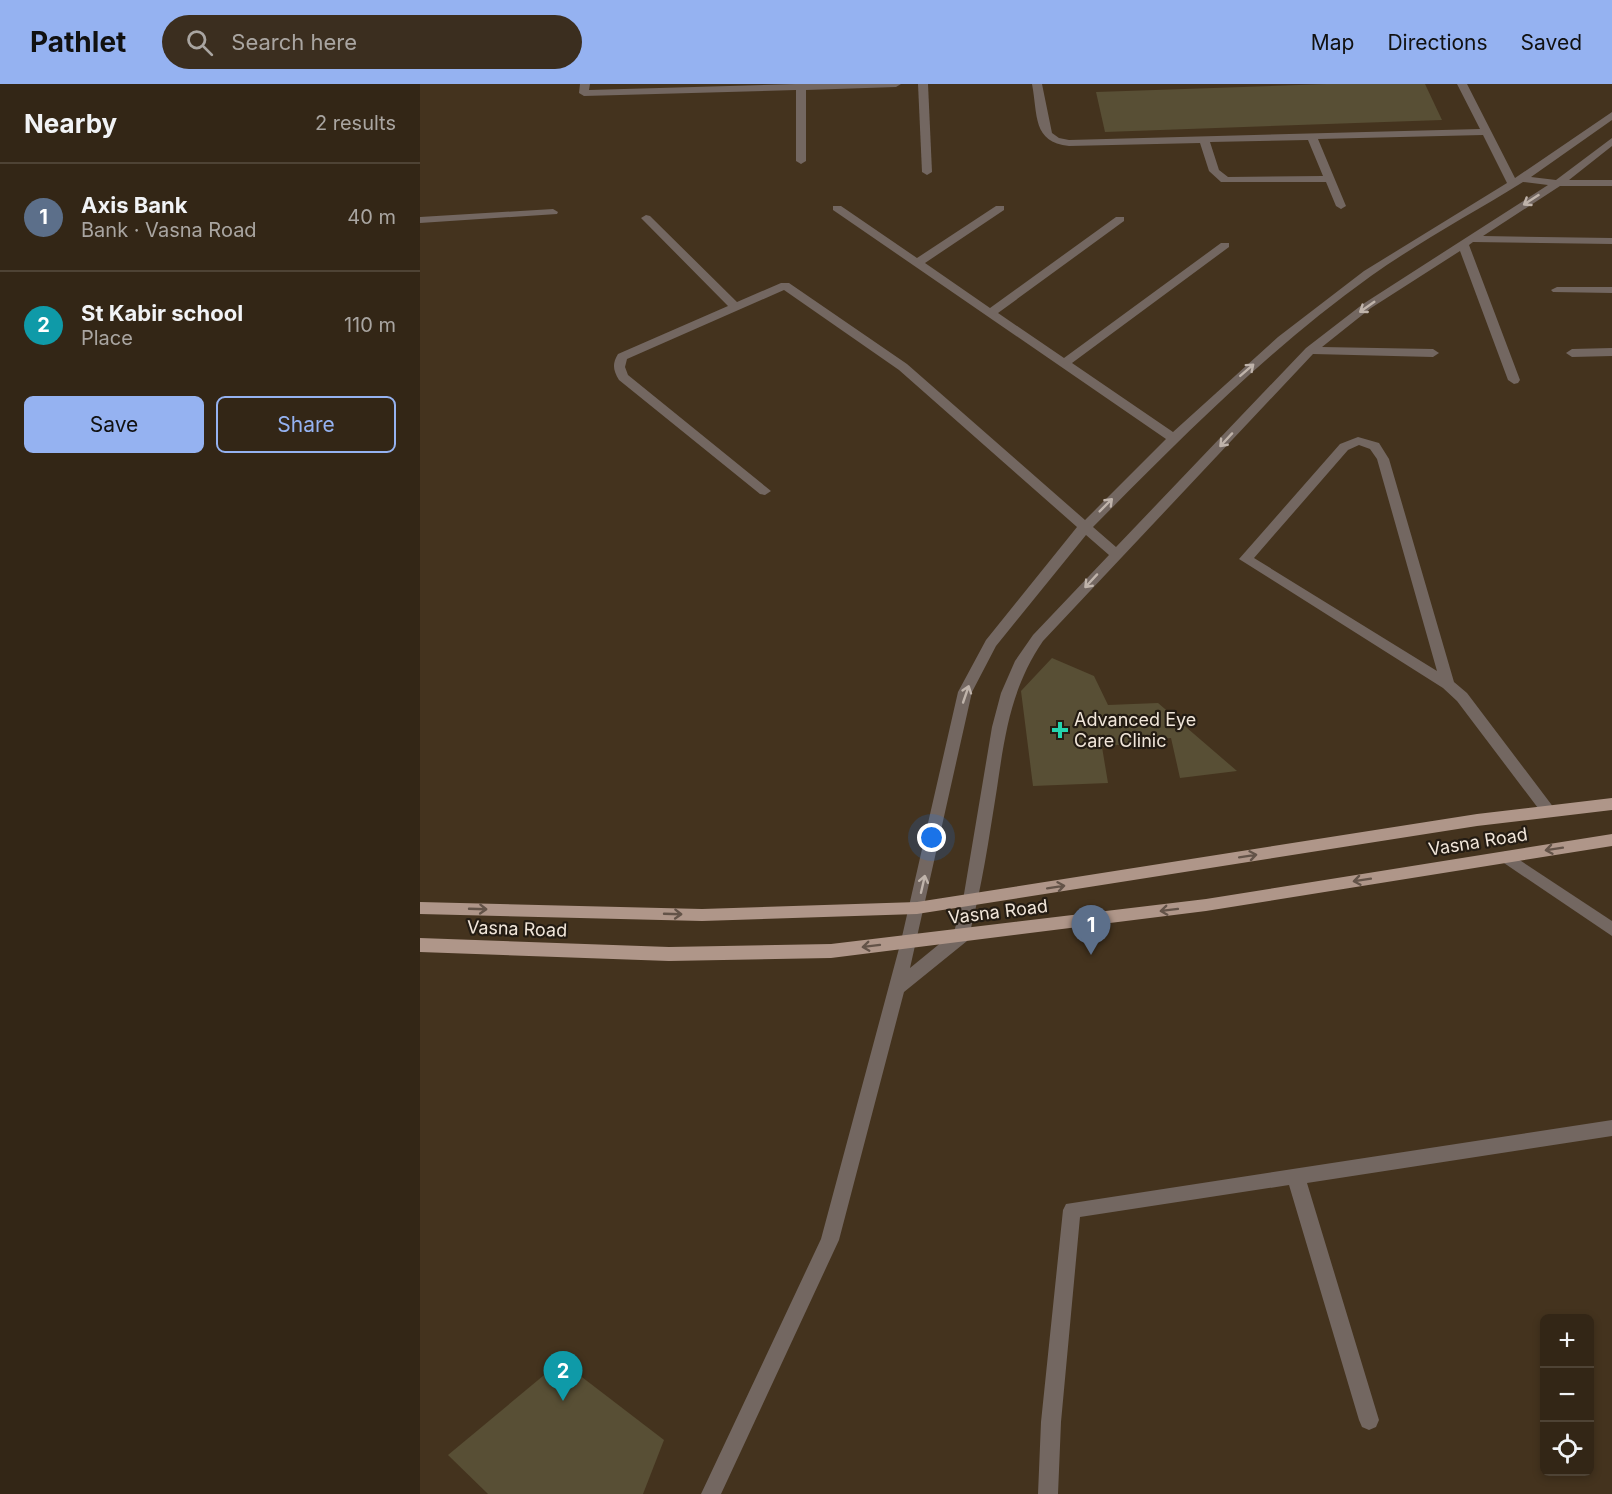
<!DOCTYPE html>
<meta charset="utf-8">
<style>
body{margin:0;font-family:Inter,sans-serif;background:#3b2e1f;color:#f1f3f6}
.controls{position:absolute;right:18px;bottom:18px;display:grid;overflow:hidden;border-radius:9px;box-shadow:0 3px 9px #0003}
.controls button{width:54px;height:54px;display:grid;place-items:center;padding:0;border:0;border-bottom:2px solid #4e4335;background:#332616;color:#f1f3f6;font:30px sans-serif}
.you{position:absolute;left:512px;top:754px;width:21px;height:21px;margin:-15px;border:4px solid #fff;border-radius:50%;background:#1a73e8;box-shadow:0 0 0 9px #1a73e833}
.badge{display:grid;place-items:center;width:39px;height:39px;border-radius:50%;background:#95b2f1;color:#fff;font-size:20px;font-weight:700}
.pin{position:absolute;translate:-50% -50px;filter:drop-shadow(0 2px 3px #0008)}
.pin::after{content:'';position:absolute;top:32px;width:21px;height:18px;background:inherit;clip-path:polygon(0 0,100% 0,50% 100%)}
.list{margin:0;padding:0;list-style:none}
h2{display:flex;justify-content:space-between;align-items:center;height:78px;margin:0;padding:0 24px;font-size:26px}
h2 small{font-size:20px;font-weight:400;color:#a9a5a1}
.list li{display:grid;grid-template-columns:39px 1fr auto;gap:18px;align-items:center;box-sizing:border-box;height:108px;padding:0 24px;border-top:2px solid #4e4335}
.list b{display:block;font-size:22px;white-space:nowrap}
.list p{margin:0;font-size:20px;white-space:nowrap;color:#a9a5a1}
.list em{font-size:20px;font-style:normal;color:#a9a5a1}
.actions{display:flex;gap:12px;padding:18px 24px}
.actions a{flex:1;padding:14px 0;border:2px solid #95b2f1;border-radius:9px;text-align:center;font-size:21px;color:#95b2f1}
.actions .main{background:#95b2f1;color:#111}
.icon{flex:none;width:33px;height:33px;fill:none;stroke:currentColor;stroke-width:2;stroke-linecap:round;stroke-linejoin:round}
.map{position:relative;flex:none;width:1192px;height:1410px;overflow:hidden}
header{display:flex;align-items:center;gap:36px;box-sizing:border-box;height:84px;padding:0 30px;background:#95b2f1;color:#111}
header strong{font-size:28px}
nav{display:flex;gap:33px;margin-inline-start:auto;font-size:21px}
.search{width:420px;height:54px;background:#3b2e1f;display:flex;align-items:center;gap:15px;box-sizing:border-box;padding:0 21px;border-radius:33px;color:#a9a5a1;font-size:22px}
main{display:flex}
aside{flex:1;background:#332616}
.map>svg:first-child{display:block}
.building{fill:#584f35}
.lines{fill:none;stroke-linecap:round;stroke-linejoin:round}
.minor{fill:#736761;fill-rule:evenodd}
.major{fill:#af9689;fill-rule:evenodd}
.oneway{stroke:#bfb3aa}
.oneway2{stroke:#635348}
.poi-dot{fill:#24d5af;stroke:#241c13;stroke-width:2}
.labels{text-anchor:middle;stroke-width:4.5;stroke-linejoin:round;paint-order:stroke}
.poi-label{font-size:18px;fill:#f1e6da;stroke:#241c13;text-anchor:start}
.street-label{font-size:18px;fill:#f1e6da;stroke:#241c13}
</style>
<header>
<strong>Pathlet</strong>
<div class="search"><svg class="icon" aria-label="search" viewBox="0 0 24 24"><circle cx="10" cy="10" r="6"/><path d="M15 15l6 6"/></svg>Search here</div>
<nav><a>Map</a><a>Directions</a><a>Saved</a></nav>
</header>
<main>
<aside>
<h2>Nearby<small>2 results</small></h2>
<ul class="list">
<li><span class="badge" style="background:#5c6f8a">1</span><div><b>Axis Bank</b><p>Bank · Vasna Road</p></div><em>40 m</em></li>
<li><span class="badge" style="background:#0f9aa8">2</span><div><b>St Kabir school</b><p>Place</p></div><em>110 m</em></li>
</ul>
<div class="actions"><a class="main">Save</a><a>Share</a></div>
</aside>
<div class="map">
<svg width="1192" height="1410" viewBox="0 0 1192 1410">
<rect width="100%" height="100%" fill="#44331e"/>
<g class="building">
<polygon points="906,0 1005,0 1022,36 685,48 676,8"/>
<polygon points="632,574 674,592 688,621 738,619 817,687 760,694 751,654 682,663 688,699 613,702 601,607"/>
<polygon points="141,1277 244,1356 223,1410 68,1410 28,1371"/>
</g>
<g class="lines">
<g class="minor">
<polygon points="160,0 170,0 169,6 375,0 481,0 476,3 386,6 386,77 381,80 376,77 376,6 164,12 159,9"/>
<polygon points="498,0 508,0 512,88 507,91 502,88"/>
<path d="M612 0H622L632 49 639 54 649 56 1060 45 1037 0H1047L1095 94 1192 28V36L1111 93 1136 96 1192 54V62L1149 96H1192V102H1140L1063 152 1192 154V160L1053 158 1049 161 1100 296 1098 299 1094 300 1088 296 1040 167 951 224 902 263 1013 265 1019 269 1013 273 893 270 623 557C591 604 585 650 577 704 569 754 562 803 549 852L547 857 484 908 419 1156 301 1410H281L401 1155 481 857 538 608 566 556 657 443 479 286 364 206 207 275 205 283 208 291 351 407 345 411 340 410 199 296C193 286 192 280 198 270L308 222 221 134 226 131 230 132 317 218 361 199H369L487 280 665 436 746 355 413 126V122H421L497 174 576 122H584V126L505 179 570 224 696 133H704V137L578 229 644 274 801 159H809V163L652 279 753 348 858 253 944 187 1087 99 1063 51 898 55 926 122 921 125 916 122 906 98H801L789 87 780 59 649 62C612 58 618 31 612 0ZM888 56 903 92 808 93 799 86 790 58ZM1103 98 1128 101 943 220 886 264 696 463 673 443C761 354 849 265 951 192 999 158 1053 129 1103 98ZM666 451 689 471 613 551 595 577 581 609 572 643 543 816 534 848 490 884 552 608 576 562Z"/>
<polygon points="133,125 138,128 137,130 0,139 0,133"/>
<polygon points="1137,203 1192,203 1192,209 1133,208 1131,206"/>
<polygon points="1192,264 1192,272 1152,273 1146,269 1152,265"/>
<path d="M938 353 959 359 969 375 1034 598 1047 609 1134 724 1137 728 1134 732H1124L1037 617 1023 604 819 475 920 360ZM939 361 950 365 957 375 1017 587 834 474 928 366Z"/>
<polygon points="1086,767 1192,837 1192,852 1081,777 1078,773 1081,769"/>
<polygon points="1192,1036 1192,1052 887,1099 959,1336 956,1343 949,1346 942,1343 939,1336 869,1101 660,1133 641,1338 638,1410 618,1410 621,1338 643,1126 646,1120"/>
</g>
<g class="major">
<polygon points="1192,714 1192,726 1057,742 497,830 282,837 0,830 0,818 282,825 497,818 1057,730"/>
<polygon points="1192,750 1192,762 786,827 411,874 249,877 0,868 0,854 249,863 411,860 786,815"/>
</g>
</g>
<defs><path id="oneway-shaft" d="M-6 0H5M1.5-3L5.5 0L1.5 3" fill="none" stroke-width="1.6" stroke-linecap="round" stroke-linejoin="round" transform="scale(1.5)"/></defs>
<g class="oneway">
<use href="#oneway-shaft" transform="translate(1111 116) rotate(147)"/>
<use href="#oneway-shaft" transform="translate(947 223) rotate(145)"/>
<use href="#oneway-shaft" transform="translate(827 286) rotate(-41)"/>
<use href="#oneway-shaft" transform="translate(806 356) rotate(133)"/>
<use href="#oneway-shaft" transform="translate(686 421) rotate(-45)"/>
<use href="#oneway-shaft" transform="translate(671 497) rotate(133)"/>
<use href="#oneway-shaft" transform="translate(546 610) rotate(-71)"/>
<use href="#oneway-shaft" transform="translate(503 800) rotate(-77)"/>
</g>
<g class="oneway2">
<use href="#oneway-shaft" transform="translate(1134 765) rotate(171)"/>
<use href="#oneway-shaft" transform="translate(828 772) rotate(-9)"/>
<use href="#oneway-shaft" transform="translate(942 796) rotate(171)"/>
<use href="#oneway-shaft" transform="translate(636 803) rotate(-9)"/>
<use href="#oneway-shaft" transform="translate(58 825) rotate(2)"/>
<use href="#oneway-shaft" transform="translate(749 826) rotate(173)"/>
<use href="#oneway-shaft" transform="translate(253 830) rotate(2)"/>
<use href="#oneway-shaft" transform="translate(451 862) rotate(173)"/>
</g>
<path class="poi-dot" d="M637 637h6v6h6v6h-6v6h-6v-6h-6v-6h6z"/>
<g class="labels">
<g class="poi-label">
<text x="654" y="642">Advanced Eye<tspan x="654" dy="21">Care Clinic</tspan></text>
</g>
<g class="street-label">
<text transform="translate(1058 758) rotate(-9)" y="6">Vasna Road</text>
<text transform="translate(578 828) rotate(-7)" y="6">Vasna Road</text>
<text transform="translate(97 845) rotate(2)" y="6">Vasna Road</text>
</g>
</g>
</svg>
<div class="controls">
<button>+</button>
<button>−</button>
<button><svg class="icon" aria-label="locate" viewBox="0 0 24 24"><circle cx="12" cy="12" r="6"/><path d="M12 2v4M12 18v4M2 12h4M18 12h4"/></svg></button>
</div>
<div class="you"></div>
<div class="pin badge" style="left:671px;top:871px;background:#5c6f8a">1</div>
<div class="pin badge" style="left:143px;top:1317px;background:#0f9aa8">2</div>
</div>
</main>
